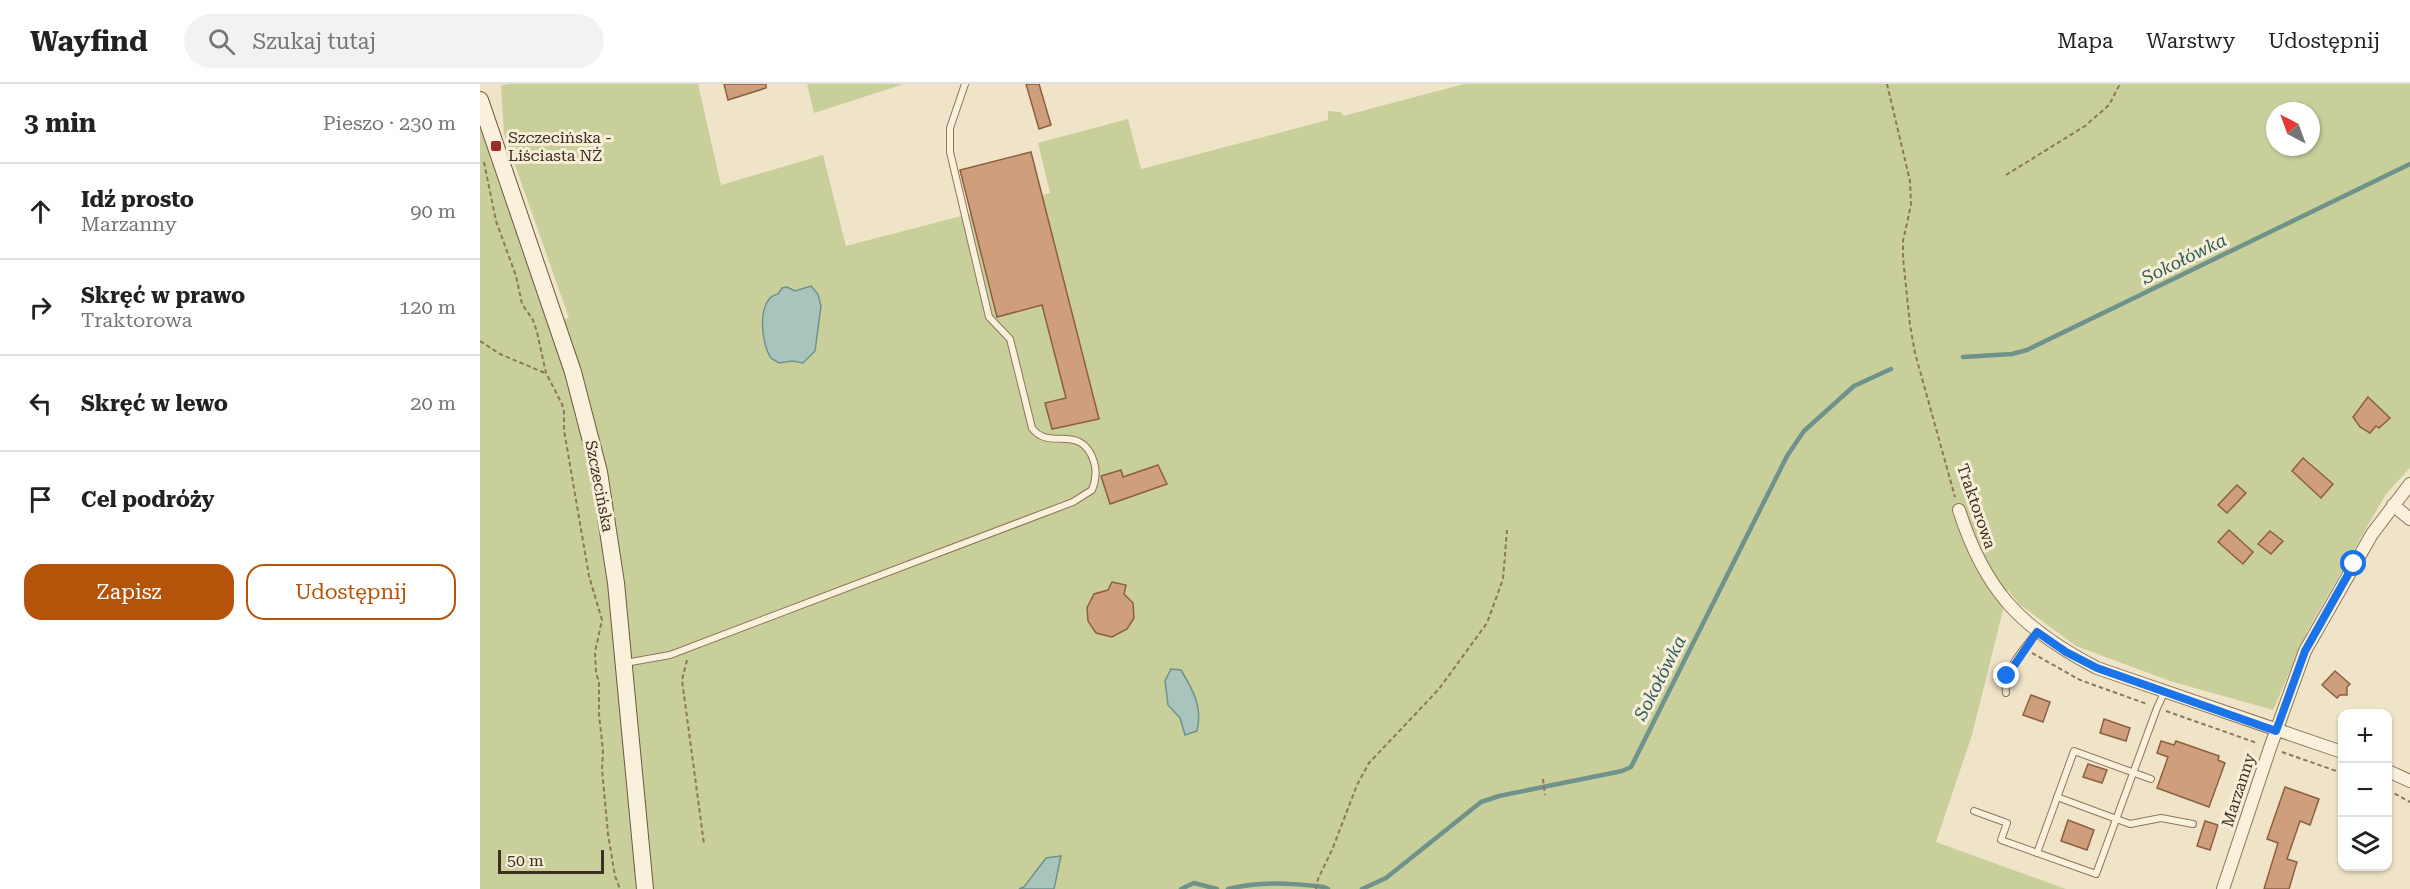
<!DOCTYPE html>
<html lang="pl">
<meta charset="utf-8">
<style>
body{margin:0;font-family:"Roboto Serif",serif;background:#f2f2f2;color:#222}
.controls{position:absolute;right:18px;bottom:18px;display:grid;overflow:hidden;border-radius:12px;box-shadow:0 2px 4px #0004}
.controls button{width:54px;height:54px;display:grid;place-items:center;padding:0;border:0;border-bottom:2px solid #e0e0e0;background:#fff;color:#222;font:30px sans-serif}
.compass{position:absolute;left:1786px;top:18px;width:54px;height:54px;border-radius:50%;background:#fff;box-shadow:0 2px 4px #0004;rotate:319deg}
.scale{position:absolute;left:18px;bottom:15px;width:106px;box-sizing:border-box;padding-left:6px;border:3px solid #3d2e20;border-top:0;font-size:16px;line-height:21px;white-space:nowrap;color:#3d2e20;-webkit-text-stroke:4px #f7eed8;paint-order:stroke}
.stop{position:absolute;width:18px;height:18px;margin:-14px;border:4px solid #1a73e8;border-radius:50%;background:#fff}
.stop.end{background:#1a73e8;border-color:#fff;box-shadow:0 2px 6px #0008}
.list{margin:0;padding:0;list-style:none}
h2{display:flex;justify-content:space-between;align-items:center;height:78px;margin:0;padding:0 24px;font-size:26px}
h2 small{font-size:20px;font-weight:400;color:#767676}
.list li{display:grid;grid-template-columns:39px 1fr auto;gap:18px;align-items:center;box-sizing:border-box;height:96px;padding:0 24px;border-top:2px solid #e0e0e0}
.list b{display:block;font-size:22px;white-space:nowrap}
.list p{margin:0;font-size:20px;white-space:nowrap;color:#767676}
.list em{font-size:20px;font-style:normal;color:#767676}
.actions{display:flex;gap:12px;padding:18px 24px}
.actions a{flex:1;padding:14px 0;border:2px solid #b45309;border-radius:18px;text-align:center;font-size:21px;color:#b45309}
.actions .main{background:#b45309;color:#fff}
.icon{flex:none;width:33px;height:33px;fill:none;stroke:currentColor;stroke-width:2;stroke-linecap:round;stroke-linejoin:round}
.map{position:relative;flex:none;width:1930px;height:805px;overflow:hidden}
header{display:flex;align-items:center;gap:36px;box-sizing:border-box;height:84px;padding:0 30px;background:#fff;border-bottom:2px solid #e0e0e0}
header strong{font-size:28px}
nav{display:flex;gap:33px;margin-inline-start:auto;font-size:21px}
.search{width:420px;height:54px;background:#f2f2f2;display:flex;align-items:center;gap:15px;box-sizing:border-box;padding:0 21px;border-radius:33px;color:#767676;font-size:22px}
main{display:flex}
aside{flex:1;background:#fff}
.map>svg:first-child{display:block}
.green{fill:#c9cf9b;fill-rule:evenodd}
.water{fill:#a9c4bc;stroke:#6f938a;stroke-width:1.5}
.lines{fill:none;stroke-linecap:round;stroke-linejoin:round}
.stream{stroke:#6f938a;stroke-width:4.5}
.building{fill:#cf9f7d;stroke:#8d5f41;stroke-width:1.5}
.lane-casing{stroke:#8d765c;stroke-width:8}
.street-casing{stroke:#8d765c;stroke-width:14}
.secondary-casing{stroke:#6f573f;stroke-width:18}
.path{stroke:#8d765c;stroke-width:2;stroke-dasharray:4.5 3;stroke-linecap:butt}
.lane{stroke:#faf1dc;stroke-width:6}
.street{stroke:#faf1dc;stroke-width:12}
.secondary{stroke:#faf1dc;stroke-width:16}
.route{stroke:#1a73e8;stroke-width:8}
.poi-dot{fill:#9e2a2b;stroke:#f7eed8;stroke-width:2}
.labels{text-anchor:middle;stroke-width:6;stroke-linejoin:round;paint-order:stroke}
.poi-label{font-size:16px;fill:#3d2e20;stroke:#f7eed8;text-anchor:start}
.street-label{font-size:16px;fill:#3d2e20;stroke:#f7eed8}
.water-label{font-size:18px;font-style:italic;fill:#2f5d5a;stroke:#f7eed8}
</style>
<header>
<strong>Wayfind</strong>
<div class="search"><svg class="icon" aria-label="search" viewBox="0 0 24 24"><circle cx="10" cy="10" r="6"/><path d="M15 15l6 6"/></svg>Szukaj tutaj</div>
<nav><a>Mapa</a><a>Warstwy</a><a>Udostępnij</a></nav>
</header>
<main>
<aside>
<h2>3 min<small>Pieszo · 230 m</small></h2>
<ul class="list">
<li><svg class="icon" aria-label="ahead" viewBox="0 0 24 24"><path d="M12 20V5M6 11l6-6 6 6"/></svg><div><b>Idź prosto</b><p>Marzanny</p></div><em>90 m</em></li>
<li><svg class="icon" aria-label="right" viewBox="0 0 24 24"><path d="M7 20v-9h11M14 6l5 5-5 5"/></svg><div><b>Skręć w prawo</b><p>Traktorowa</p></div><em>120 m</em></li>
<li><svg class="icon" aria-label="left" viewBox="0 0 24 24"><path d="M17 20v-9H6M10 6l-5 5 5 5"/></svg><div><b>Skręć w lewo</b></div><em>20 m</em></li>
<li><svg class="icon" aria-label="arrive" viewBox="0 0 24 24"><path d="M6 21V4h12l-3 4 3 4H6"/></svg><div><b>Cel podróży</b></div></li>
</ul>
<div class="actions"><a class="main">Zapisz</a><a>Udostępnij</a></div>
</aside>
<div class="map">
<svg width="1930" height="805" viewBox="0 0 1930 805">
<rect width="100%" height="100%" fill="#f0e4c8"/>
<g class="green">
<path d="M28 0H218L241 101 343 71 366 162 570 109 558 59 648 35 661 85 848 36V27L861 28 863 32 984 0H1930V384L1906 410 1828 546 1793 626 1690 597 1596 562 1539 520 1528 506 1492 651 1456 758 1586 805H0V41L70 239 89 234 24 50 21 2ZM1795 27H1831V63H1795Z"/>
<polygon points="327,0 424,0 334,29"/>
</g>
<g class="water">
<path d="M331 202 338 210 341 222 335 267 323 279 312 277 299 279C298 278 292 275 291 274 281 260 276 214 298 210L302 204 307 203 315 207Z"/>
<path d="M691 585 701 586C713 606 723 623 717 647L705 651 700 634 688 621 685 597Z"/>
<polygon points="581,772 574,805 539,805 544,803 566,774"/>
</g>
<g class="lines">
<g class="stream">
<polyline points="1483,273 1532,270 1547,266 1930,80"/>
<polyline points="701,805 714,799 737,805"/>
<path d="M748 805C781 797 811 799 844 803L848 805"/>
<polyline points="882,805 906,794 1001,718 1019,712 1142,687 1151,683 1307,372 1324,347 1374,302 1411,285"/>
</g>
</g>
<g class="building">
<polygon points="244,0 286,0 286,4 248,16"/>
<polygon points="546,0 559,0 571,41 559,45"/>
<polygon points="551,68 619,335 572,345 565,319 586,314 562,221 517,233 480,86"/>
<polygon points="1888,313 1910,334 1899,344 1896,342 1890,349 1880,343 1873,333"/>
<polygon points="1823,374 1853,400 1841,414 1812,387"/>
<polygon points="678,381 687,400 630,420 621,392 641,386 643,393"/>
<polygon points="1757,401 1766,409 1747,429 1738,421"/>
<polygon points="1749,446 1773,468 1763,480 1738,458"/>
<polygon points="1790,447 1803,457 1791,470 1778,460"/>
<polygon points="632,498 646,501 644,510 653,519 654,534 647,545 632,553 616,549 608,537 607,524 614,510 628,506"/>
<polygon points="1855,587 1870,600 1867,603 1867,611 1860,611 1857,614 1842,601"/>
<polygon points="1551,611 1570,618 1563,638 1543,631"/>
<polygon points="1624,635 1650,644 1646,657 1620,649"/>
<polygon points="1681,657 1694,661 1696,657 1739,672 1738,676 1745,679 1729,723 1677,704 1688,673 1677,669"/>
<polygon points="1608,680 1627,686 1622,699 1603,693"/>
<polygon points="1805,703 1839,715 1830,741 1820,737 1807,775 1817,778 1809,805 1784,805 1798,759 1787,755"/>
<polygon points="1588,736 1614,746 1607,766 1581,757"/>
<polygon points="1725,737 1738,741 1730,766 1717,762"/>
</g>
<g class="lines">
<defs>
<g id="lane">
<path d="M145 579 190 571 593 418 612 406C616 396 617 388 614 378 602 338 569 368 552 344L530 255 509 233 470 68V44L485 0"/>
<path d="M1526 609C1523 586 1544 565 1557 548"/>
<polyline points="1577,713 1650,740 1681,734 1713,740"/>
<polyline points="1494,727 1527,739 1521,756 1616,790 1677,624 1685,607"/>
<polyline points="1557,769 1594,667 1671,695"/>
</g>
<g id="street">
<polyline points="1913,421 1930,435"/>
<path d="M1479 426C1505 508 1542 545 1617 584L1862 668"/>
<polyline points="1908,687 1930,697"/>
<polyline points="1743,805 1790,664 1825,567 1892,450 1930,400"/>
</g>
<polyline id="secondary" points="0,16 93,288 119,388 136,499 165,805"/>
</defs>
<use href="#lane" class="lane-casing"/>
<use href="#street" class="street-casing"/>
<use href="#secondary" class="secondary-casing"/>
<g class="path">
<polyline points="1407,0 1430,97 1431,121 1423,157 1423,174 1430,241 1435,269 1475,413"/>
<polyline points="4,78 16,137 36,192 42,220 53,236 57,248 66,289 82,320 84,328 84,346 109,492 122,536 115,568 116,589 119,598 119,630 123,667 122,685 128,750 135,792 140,805"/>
<polyline points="1526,91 1605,42 1629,21 1640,0"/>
<polyline points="0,257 20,270 65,289"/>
<polyline points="1552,569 1600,596 1667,620"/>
<polyline points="207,576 202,596 224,760"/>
<polyline points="1686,627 1777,659"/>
<polyline points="1802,668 1862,689"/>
<polyline points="1063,695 1065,711"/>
<polyline points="1908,706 1930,718"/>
<polyline points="836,805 838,795 852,766 877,701 889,679 959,605 1007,539 1023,495 1027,446"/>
</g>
<use href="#lane" class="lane"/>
<use href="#street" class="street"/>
<use href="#secondary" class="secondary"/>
</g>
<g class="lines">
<polyline class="route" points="1527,592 1557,548 1586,568 1617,584 1796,647 1825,567 1874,480"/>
</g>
<rect class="poi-dot" x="10" y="56" width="12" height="12" rx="3"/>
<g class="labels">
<g class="poi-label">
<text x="28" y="59">Szczecińska -<tspan x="28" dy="18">Liściasta NŻ</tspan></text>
</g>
<g class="street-label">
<text transform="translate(120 402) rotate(79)" y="6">Szczecińska</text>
<text transform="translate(1497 422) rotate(71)" y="6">Traktorowa</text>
<text transform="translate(1758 706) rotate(-72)" y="6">Marzanny</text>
</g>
<g class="water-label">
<text transform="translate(1704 175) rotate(-26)" y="6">Sokołówka</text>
<text transform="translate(1180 594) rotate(-63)" y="6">Sokołówka</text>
</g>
</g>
</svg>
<div class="controls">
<button>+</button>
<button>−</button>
<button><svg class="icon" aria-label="layers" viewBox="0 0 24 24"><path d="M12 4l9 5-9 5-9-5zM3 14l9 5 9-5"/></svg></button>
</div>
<svg class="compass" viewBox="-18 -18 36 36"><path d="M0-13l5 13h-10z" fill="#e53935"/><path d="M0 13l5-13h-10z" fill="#767676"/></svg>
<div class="scale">50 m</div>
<div class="stop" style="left:1874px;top:480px"></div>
<div class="stop end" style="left:1527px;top:592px"></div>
</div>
</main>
